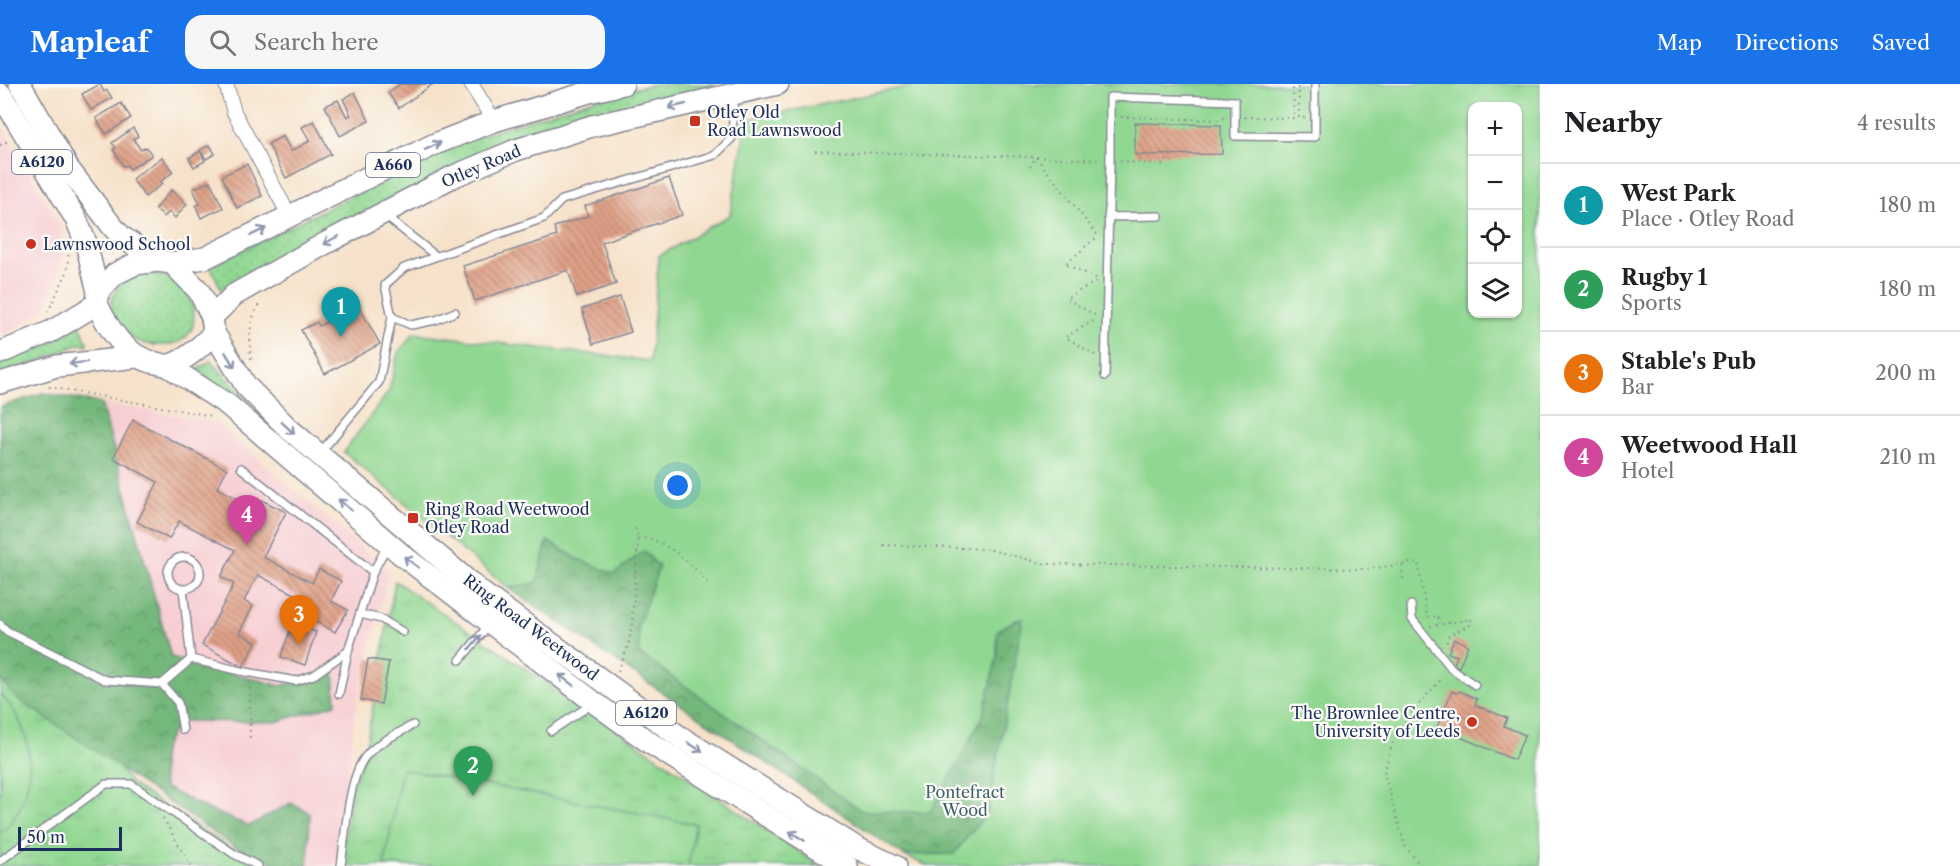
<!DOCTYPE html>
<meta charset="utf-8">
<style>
body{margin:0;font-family:"Libre Caslon Text",serif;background:#f6f6f6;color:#202124}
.controls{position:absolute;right:18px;top:18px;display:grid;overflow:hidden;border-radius:12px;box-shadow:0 2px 4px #0004}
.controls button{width:54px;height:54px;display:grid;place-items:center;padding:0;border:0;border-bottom:2px solid #e0e0e0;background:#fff;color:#202124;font:30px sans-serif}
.scale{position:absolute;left:18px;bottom:15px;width:104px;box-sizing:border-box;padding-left:6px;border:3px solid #1b2f5e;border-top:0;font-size:16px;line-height:21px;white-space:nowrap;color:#1b2f5e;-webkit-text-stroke:4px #fdfcf7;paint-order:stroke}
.you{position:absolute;left:678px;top:402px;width:21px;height:21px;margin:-15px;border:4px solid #fff;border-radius:50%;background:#1a73e8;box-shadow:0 0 0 9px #1a73e833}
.badge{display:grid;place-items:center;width:39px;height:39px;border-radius:50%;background:#1a73e8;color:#fff;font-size:20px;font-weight:700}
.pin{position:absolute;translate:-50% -50px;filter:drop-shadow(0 2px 3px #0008)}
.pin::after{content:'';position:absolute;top:32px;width:21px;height:18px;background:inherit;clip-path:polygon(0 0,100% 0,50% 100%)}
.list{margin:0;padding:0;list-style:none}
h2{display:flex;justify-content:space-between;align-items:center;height:78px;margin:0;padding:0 24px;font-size:26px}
h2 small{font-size:20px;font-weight:400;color:#757577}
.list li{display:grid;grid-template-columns:39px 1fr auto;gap:18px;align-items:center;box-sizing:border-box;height:84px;padding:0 24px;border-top:2px solid #e0e0e0}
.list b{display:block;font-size:22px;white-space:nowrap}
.list p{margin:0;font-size:20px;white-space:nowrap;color:#757577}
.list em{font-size:20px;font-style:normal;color:#757577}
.icon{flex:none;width:33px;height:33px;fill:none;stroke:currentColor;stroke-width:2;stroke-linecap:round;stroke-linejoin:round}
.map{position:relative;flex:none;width:1540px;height:782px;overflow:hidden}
header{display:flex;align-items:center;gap:36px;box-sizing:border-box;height:84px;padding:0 30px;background:#1a73e8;color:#fff}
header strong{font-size:28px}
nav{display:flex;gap:33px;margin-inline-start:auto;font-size:21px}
.search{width:420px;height:54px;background:#f6f6f6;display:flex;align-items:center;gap:15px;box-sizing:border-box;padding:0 21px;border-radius:18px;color:#757577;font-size:22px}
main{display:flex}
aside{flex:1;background:#fff}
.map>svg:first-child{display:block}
.built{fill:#f7cfd3}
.grass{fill:url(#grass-dots);stroke:#568378;stroke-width:1.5}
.forest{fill:url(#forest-crowns);stroke:#48746c;stroke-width:1.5}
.park{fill:url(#park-tufts);stroke:#568378;stroke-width:1.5}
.garden{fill:#90d791;stroke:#568378;stroke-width:1.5;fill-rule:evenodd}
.building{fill:url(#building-back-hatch)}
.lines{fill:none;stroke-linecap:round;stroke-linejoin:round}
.service-casing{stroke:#888894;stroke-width:10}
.minor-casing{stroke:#888894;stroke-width:16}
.trunk-casing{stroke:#888894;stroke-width:24}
.path{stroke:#888894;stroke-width:2;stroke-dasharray:1.5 4.5;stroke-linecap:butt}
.service{stroke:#fff;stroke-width:7}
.minor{stroke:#fff;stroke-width:14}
.trunk{stroke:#fff;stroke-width:21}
.oneway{stroke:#8d97ae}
.poi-dot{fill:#c8321e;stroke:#fdfcf7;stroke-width:2}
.labels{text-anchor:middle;stroke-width:4.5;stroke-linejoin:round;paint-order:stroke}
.shield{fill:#fdfcf7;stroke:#5f6c8c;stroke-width:1.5}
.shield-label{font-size:15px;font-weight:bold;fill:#1b2f5e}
.poi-label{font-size:16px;fill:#1b2f5e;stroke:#fdfcf7;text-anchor:start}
.street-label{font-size:16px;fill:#1b2f5e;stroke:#fdfcf7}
.park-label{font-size:16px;fill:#3e616d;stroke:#fdfcf7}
</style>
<header>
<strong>Mapleaf</strong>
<div class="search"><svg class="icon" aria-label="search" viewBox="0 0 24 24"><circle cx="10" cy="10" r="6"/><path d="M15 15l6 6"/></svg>Search here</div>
<nav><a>Map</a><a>Directions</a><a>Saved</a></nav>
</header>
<main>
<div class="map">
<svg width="1540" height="782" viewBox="0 0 1540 782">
<defs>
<pattern id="grass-dots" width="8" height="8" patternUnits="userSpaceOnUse" patternTransform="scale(1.5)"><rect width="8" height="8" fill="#90d791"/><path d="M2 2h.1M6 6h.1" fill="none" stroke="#7cb97f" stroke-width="1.8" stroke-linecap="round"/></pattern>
<pattern id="forest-crowns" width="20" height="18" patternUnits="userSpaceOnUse" patternTransform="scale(1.5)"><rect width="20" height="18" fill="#74b87b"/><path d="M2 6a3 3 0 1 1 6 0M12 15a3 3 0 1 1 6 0" fill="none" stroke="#5e9668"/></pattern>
<pattern id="park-tufts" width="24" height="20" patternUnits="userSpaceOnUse" patternTransform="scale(1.5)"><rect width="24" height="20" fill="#90d791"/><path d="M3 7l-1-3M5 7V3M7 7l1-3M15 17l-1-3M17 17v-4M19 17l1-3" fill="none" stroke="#7cb97f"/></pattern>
<pattern id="building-back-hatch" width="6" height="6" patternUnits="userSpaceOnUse" patternTransform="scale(1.5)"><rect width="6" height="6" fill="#dfa086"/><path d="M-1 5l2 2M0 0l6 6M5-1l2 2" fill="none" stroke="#b48371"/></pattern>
</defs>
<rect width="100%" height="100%" fill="#fdfcf7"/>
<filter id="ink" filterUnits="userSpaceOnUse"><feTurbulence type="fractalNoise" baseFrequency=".0167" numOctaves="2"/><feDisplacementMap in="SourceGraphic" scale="12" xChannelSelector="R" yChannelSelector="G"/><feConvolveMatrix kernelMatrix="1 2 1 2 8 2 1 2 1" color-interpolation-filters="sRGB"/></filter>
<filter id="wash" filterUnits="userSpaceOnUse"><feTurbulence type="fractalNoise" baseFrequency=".008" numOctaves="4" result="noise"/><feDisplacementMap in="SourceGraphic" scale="24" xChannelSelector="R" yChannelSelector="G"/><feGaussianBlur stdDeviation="1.35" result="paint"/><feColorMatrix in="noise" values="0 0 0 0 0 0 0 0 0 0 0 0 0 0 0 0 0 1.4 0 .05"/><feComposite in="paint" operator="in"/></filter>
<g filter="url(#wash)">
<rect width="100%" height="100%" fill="#f6e2ca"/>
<g class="built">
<polygon points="0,39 60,140 62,180 45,226 0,252"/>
<polygon points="43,309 215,338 389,487 357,617 335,782 280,782 235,763 16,614 0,323"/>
</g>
<g class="grass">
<polygon points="653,0 717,0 574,39 223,209 210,182 465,56 604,12"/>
<path d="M144 189C155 189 165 191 175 197 193 210 203 242 182 256 177 260 171 260 165 261 116 266 84 206 144 189Z"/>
<polygon points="80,240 87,258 87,261 79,260 40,277 0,291 0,278 47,261"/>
<polygon points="211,277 250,318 243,324 195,287"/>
</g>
<g class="forest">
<path d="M43 309 101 319 171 573 281 602 334 585 336 620 276 638 181 637C160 662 160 670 164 703L207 725 249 742 291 719 310 729 308 782H280L235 763 16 614 0 595V323Z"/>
<polygon points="547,457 578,475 643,466 659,483 638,542 640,570 863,727 930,727 997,573 997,547 1015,536 1024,534 988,727 954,770 903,771 508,504 537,499"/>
</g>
<g class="park">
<polygon points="395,497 820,782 341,782 351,706 364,673"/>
<polygon points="0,595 16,614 118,682 131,700 258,782 0,782"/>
</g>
<g class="garden">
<path d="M920 0H1540V782H928L903 771 954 770 988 727 1023 534 1015 536 997 547V573L983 631 957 681 930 728 862 727 640 570 638 542 659 483 644 467 614 490 578 475 547 457 537 499 508 504 344 368 389 307 398 269 414 249 650 277 659 172 730 131 747 36ZM1472 22H1518V230H1472Z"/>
<path d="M0 610C38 646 40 714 0 750Z"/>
<polygon points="402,685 696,740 688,782 384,782"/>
</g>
<g id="blocks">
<g class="building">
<polygon points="100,0 104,8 107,6 112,14 91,26 82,10"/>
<polygon points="400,0 433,0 399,24 388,9"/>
<polygon points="355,8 369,37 340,52 325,22 338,16 347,33 351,31 343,15"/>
<polygon points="121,19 131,34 106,50 96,34"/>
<polygon points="314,37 331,70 286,94 268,60 283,52 291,67 310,57 302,43"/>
<polygon points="1135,39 1221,41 1222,70 1135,71"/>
<polygon points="133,44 138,52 133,55 141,66 146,63 152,71 130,85 127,81 124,82 113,66 116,64 112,59"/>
<polygon points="210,61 215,70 206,75 200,66"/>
<polygon points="200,67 205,77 194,83 189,74"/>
<polygon points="162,73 173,88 160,98 162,100 145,113 132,95"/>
<polygon points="247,80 262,112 237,124 222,92"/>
<polygon points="669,94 682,131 602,158 616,200 577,213 568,186 475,217 463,182 557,152 554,143 588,132 585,122"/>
<polygon points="210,97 223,124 201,134 196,122 200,120 193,105"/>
<polygon points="171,106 187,120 175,134 169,128 164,133 155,125"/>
<polygon points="620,213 631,248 593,260 582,225"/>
<polygon points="358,221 380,260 325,290 301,246 317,238 319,242"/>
<polygon points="133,336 227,385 217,404 257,425 262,416 286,428 263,473 312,499 319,485 341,497 331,517 348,526 335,548 309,534 316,521 258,491 244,517 253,522 239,549 256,558 243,583 202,561 234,500 221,493 235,466 179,437 169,455 137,438 158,398 113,374"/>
<polygon points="292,540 316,548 305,581 281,573"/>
<polygon points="1454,555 1468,561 1459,583 1454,581 1457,572 1448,569"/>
<polygon points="368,575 389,578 381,620 361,616"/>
<polygon points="1452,607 1456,609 1460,607 1477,615 1475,621 1507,634 1504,642 1525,651 1514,676 1437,643"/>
</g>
</g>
</g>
<g filter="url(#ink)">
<use href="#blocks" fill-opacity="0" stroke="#888894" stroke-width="1.5"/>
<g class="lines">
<defs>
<g id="service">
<polyline points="384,131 436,172"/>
<polyline points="1108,133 1159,132"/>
<polyline points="392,233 411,241 436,236 455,228"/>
<polyline points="1105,292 1110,77 1110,13 1235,17 1235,52 1315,53 1315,0"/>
<polyline points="320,369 379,298 392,233 385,201 404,184 544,134 562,116 715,71 732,54 734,12"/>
<polyline points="241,384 373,488"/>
<circle cx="184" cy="489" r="16"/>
<polyline points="183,505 191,575"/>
<polyline points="1411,521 1412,535 1452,585 1475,601"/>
<polyline points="360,530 381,535 403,548"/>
<polyline points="0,540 7,547 105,596 162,600 191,575 241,587 296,597 314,591 348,567"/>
<polyline points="460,576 489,541"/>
<polyline points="162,600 178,619 183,646"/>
<polyline points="339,610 348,567 373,488 387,462"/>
<polyline points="551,647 592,620"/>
<polyline points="0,777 106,700 131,700 234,770 258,782"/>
<path d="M341 782C345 755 348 692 366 672 378 658 397 650 413 641"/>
</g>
<g id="minor">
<polyline points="226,0 234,28 290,133"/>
<polyline points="471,0 494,37"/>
</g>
<g id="trunk">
<polyline points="20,0 68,84 112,142 122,153 158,177"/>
<polyline points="0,9 76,135 86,159 98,208 97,218"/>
<polyline points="172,179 205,174 435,60 494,37 589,8 623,0"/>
<polyline points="98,208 115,190 135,180 158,177 172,179 199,207 212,233 214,249 246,302 289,345 482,509 677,651 857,764 895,782"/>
<path d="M97 220C109 246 126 273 156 279 161 280 165 282 170 281 188 275 201 262 214 249"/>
<polyline points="212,233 234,211 326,159 452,93 516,66 592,42 778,0"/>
<polyline points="0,269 52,247 97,220"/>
<polyline points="168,282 228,321 402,471 595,619 650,659 847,782"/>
<polyline points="0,299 57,282 136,273"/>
</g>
</defs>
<use href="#service" class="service-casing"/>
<use href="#minor" class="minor-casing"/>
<use href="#trunk" class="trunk-casing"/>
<g class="path">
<polyline points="1121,33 1219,36 1226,33"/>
<polyline points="1244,33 1294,34 1293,4 1299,4 1299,34 1306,34"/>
<polyline points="0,61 8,57"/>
<polyline points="815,67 1036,73 1098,152"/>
<polyline points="1120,77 1162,81 1172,71"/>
<polyline points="1030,83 1036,73 1100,76"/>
<polyline points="1096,194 1065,180 1097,153"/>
<polyline points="1096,198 1066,214 1096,232"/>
<polyline points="48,228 67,188 69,166"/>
<polyline points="1095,271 1065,253 1097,235"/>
<path d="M251 275C249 254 249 235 261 217"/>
<polyline points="49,303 212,332"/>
<path d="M638 454C643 455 649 454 653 456 672 462 698 486 710 502"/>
<polyline points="883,461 987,465 1046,480 1368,485 1418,478 1427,533 1438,532 1439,540"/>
<polyline points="1402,481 1403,496"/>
<polyline points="1430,542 1471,535 1472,538 1470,541 1449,551 1446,561"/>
<polyline points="618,587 628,563 632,539 638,454 635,443"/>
<polyline points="250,598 250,654"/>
<polyline points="163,734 191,782"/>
<polyline points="1421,782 1405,762 1384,689 1392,660 1413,627 1443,593"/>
</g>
<use href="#service" class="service"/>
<use href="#minor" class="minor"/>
<use href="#trunk" class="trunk"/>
</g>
<defs><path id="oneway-shaft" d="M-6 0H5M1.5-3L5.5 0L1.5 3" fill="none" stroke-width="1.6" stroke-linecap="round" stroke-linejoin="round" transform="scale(1.5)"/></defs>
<g class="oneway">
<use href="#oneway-shaft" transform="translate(677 22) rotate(167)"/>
<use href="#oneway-shaft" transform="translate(433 62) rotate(-25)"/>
<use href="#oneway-shaft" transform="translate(258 148) rotate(-26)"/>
<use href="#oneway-shaft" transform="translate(331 156) rotate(152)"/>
<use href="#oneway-shaft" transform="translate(230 276) rotate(59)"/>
<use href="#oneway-shaft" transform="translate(78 279) rotate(173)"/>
<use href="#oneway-shaft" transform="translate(288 344) rotate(43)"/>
<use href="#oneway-shaft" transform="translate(345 421) rotate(-139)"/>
<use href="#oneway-shaft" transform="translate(411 478) rotate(-143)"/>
<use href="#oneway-shaft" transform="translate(475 558) rotate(-50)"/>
<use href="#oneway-shaft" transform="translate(566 596) rotate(-143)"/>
<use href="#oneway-shaft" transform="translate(695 663) rotate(32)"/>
<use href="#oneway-shaft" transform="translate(797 752) rotate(-148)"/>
</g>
</g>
<g class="poi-dot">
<rect x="689" y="31" width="12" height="12" rx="3"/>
<circle cx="31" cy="160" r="6"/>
<rect x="407" y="428" width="12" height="12" rx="3"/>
<circle cx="1472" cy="638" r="6"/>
</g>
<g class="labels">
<g class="shield">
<rect x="12" y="66" width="60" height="24" rx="4.5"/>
<rect x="366" y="69" width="54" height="24" rx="4.5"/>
<rect x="616" y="617" width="60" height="24" rx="4.5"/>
</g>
<g class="shield-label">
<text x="42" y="83">A6120</text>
<text x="393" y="86">A660</text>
<text x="646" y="634">A6120</text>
</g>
<g class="poi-label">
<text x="707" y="34">Otley Old<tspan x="707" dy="18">Road Lawnswood</tspan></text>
<text x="43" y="166">Lawnswood School</text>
<text x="425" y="431">Ring Road Weetwood<tspan x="425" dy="18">Otley Road</tspan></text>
<text x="1460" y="635" text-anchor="end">The Brownlee Centre,<tspan x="1460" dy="18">University of Leeds</tspan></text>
</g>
<g class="street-label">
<text transform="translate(481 82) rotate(-23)" y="6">Otley Road</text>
<text transform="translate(531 543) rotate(37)" y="6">Ring Road Weetwood</text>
</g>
<g class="park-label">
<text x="965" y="714">Pontefract<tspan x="965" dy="18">Wood</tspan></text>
</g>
</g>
</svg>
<div class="controls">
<button>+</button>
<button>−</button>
<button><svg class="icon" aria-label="locate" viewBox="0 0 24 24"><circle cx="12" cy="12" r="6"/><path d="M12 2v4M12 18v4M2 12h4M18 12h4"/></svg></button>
<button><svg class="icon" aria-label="layers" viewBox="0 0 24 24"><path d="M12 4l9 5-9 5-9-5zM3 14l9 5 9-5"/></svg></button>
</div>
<div class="scale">50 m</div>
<div class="you"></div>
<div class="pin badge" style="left:341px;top:253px;background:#0f9aa8">1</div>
<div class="pin badge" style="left:473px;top:712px;background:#2e9e5b">2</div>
<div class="pin badge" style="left:299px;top:561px;background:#e8710a">3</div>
<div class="pin badge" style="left:247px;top:461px;background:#d1479c">4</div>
</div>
<aside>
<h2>Nearby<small>4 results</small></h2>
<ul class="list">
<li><span class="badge" style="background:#0f9aa8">1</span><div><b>West Park</b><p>Place · Otley Road</p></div><em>180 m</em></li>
<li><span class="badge" style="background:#2e9e5b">2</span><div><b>Rugby 1</b><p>Sports</p></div><em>180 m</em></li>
<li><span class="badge" style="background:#e8710a">3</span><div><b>Stable's Pub</b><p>Bar</p></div><em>200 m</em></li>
<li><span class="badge" style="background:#d1479c">4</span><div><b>Weetwood Hall</b><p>Hotel</p></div><em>210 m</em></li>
</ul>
</aside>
</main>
